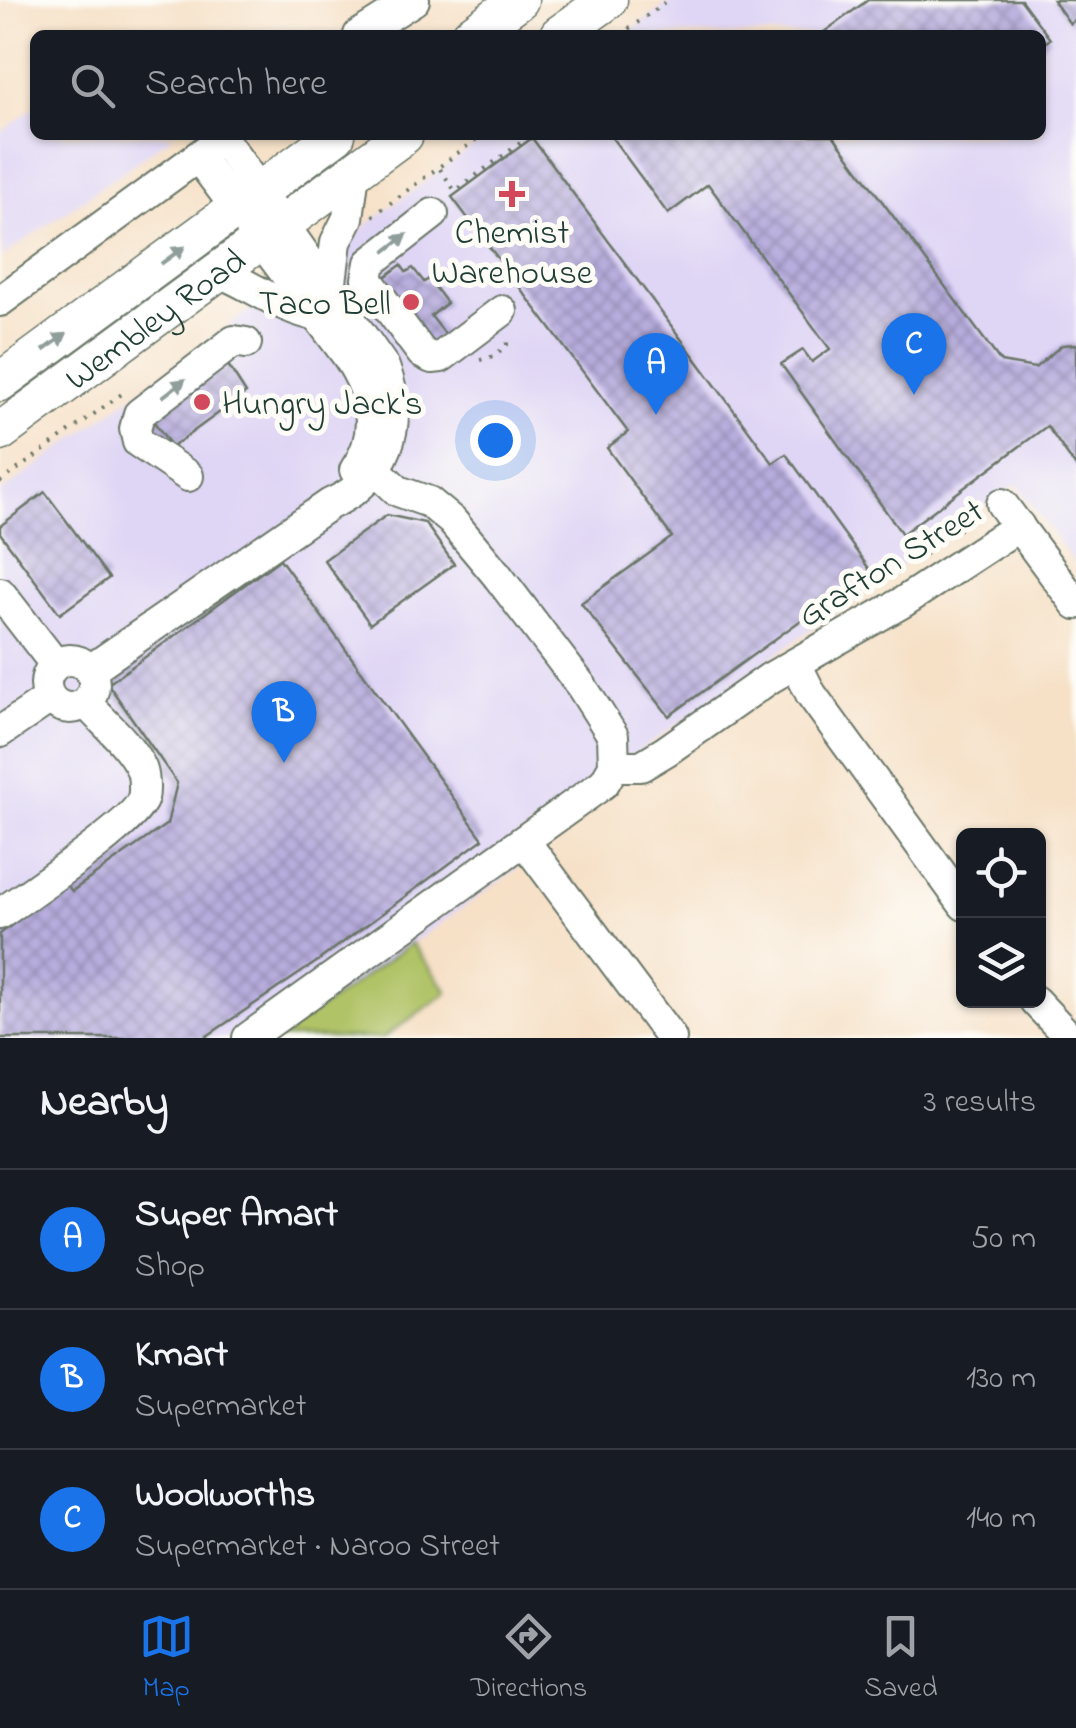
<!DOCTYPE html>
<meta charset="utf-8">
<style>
body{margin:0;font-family:"Indie Flower",sans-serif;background:#20242c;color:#f1f3f6}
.controls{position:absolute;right:30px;bottom:30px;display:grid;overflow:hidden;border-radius:15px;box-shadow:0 2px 8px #0004}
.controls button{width:90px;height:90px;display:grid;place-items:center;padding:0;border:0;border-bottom:2px solid #363941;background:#171b24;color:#f1f3f6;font:50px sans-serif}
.you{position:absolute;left:495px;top:440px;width:35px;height:35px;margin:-25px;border:8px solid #fff;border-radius:50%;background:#1a73e8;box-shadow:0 0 0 15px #1a73e833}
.badge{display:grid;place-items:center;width:65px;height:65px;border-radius:50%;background:#1a73e8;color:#fff;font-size:32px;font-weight:700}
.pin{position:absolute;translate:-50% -82px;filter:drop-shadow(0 2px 5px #0008)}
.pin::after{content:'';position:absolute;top:52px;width:35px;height:30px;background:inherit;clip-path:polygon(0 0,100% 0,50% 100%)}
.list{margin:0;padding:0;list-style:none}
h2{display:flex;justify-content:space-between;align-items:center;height:130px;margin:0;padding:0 40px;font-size:42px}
h2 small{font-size:32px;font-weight:400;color:#9ea1a6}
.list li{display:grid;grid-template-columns:65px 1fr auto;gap:30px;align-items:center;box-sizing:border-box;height:140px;padding:0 40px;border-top:2px solid #363941}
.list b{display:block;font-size:38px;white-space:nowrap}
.list p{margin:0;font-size:32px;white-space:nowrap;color:#9ea1a6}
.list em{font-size:32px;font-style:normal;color:#9ea1a6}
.icon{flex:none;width:55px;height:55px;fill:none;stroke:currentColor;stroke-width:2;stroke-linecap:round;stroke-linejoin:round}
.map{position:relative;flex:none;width:1076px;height:1038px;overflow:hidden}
.search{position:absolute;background:#171b24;box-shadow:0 2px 8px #0004;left:30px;right:30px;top:30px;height:110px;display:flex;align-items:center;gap:25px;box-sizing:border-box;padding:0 35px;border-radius:15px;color:#9ea1a6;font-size:38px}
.sheet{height:550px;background:#171b24}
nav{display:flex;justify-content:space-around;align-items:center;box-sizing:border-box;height:140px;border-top:2px solid #363941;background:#171b24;font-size:28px;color:#9ea1a6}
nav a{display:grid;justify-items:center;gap:5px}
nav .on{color:#1a73e8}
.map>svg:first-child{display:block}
.built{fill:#dfd5f5}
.green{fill:#b0c366;stroke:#68804d;stroke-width:2.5}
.building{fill:url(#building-cross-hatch)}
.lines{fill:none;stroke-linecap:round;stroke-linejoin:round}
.minor-casing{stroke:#6a7667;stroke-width:34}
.major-casing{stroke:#6a7667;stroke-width:41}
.path{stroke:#6a7667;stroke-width:4;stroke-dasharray:2.5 8;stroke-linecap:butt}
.minor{stroke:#fff;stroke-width:30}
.major{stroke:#fff;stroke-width:38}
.oneway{fill:#8f9e9a}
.poi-dot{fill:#d1495b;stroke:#fdfcf7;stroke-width:4}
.labels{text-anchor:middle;stroke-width:10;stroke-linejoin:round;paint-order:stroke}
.poi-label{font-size:35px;fill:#1f3d34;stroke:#fdfcf7}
.street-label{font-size:35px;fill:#1f3d34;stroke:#fdfcf7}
</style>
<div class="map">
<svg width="1076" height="1038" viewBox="0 0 1076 1038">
<defs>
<pattern id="building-cross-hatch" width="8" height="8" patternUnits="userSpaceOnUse" patternTransform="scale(2.5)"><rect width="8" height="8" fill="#b8adde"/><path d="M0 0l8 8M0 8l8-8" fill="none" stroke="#958eb5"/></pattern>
</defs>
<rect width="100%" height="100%" fill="#fdfcf7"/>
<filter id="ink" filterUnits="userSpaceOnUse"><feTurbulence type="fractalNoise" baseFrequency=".01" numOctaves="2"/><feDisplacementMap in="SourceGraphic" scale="20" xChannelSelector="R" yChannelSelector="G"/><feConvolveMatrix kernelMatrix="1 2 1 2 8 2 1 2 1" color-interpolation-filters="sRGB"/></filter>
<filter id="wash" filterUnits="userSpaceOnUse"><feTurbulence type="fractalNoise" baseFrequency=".0048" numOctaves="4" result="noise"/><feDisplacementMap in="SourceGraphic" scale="40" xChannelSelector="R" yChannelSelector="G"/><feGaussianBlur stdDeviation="2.25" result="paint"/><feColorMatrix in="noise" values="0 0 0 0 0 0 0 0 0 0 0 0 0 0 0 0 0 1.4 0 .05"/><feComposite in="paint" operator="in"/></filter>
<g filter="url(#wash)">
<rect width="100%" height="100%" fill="#f6e0c6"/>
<g class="built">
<polygon points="673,0 1076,0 1076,565 1016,484 503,848 518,868 279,1038 0,1038 0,493 489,135 1041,135 1041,35 625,35"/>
<polygon points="35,107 35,135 174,135 2,257 0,133"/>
</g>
<polygon class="green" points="411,943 448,992 383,1038 279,1038"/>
<g id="blocks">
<g class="building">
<polygon points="868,0 1021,0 1050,39 1041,46 1041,35 820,35"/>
<polygon points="1053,0 1076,0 1076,19 1070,24"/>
<polygon points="610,135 833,135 1001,362 1035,368 1062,345 1076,344 1076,467 1047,426 902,534 781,364 803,350 812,362 830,349 708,184 668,214"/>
<polygon points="532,138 773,463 786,454 870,570 669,716 581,603 672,537 607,448 628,432 452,197"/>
<polygon points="401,265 406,272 413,268 424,282 429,279 447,303 431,316 449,339 433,351 377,283"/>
<polygon points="223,357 246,393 172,447 152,419"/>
<polygon points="45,492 109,578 60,614 0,533 0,526"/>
<polygon points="387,515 425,523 454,564 370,624 324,560"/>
<polygon points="280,559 483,839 315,963 204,1038 0,1038 0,934 66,884 72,891 167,824 177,783 108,684"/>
</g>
</g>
</g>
<g filter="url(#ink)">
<use href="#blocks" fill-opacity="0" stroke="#6a7667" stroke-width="2.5"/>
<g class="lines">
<defs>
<g id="minor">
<polyline points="359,35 414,0"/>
<path d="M198 157 346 354C371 390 383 431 355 470"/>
<polyline points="433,214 370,263 367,279 422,353 432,358 441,357 502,311"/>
<path d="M219 272C255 287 280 308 318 316"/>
<polyline points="330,290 336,242 348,218 354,172"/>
<polyline points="0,301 211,147"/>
<polyline points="188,476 138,442 135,429 139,414 234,341 246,343"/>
<polyline points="1002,504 1076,604"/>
<polyline points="0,593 55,664"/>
<circle cx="70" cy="684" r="24"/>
<polyline points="796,664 811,694 964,905"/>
<path d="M90 670 330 504C387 479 406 424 384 367L222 138"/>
<polyline points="0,732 50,698"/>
<polyline points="614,766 641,766 666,751 770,678 903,602 1019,526"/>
<polyline points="525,842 671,1038"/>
<path d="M0 914C26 895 136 823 143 798 145 791 144 774 141 768 129 743 104 723 86 703"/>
<polyline points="1035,1001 1070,1038"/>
<polyline points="248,1038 604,783 614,766 613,736 582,687 497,575 452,521 429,502 398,491 363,458"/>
</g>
<g id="major">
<polyline points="471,35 519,0"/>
<polyline points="559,35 608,0"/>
<polyline points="0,382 336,135"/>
<path id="s1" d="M0 432 404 135"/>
</g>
</defs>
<use href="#minor" class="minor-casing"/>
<use href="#major" class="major-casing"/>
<g class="path">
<polyline points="620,35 669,0"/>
<polyline points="440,169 455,191 531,135"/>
<polyline points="373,216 482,135"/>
<polyline points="480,360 494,356 507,345 507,337"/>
<polyline points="0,482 123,393"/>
<polyline points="916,561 981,513"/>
</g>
<use href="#minor" class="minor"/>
<use href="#major" class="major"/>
</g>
<defs><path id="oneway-solid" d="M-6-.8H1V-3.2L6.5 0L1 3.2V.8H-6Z" transform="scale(2.5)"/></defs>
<g class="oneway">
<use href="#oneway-solid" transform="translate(396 243) rotate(-38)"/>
<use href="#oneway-solid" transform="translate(173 255) rotate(-36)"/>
<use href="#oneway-solid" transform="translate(55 342) rotate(-36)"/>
<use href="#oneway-solid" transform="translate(174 388) rotate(-38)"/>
</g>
</g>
<g class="poi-dot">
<path d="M507 179h10v10h10v10h-10v10h-10v-10h-10v-10h10z"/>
<circle cx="411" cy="302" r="10"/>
<circle cx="202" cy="402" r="10"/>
</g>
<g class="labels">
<g class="poi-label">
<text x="512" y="243">Chemist<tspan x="512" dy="40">Warehouse</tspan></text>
<text x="391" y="314" text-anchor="end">Taco Bell</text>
<text x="222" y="414" text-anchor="start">Hungry Jack's</text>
</g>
<g class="street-label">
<text dy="12" stroke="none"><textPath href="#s1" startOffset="192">Wembley Road</textPath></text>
<text transform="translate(890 562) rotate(-32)" y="12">Grafton Street</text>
</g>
</g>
</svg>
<div class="controls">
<button><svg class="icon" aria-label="locate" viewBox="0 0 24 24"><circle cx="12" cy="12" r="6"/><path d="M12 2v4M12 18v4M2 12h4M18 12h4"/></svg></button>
<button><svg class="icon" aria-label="layers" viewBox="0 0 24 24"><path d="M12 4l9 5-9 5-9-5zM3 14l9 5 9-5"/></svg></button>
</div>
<div class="you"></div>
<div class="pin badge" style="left:656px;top:415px">A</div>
<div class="pin badge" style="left:284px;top:763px">B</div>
<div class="pin badge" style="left:914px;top:395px">C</div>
<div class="search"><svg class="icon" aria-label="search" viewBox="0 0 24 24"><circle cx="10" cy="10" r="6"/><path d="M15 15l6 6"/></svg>Search here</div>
</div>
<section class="sheet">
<h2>Nearby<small>3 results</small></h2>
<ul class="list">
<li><span class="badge">A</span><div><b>Super Amart</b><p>Shop</p></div><em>50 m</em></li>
<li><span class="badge">B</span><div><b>Kmart</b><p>Supermarket</p></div><em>130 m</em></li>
<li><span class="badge">C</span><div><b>Woolworths</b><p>Supermarket · Naroo Street</p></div><em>140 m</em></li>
</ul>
</section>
<nav>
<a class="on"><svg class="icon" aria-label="map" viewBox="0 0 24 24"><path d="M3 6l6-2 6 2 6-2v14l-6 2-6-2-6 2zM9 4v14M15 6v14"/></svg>Map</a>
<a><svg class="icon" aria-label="directions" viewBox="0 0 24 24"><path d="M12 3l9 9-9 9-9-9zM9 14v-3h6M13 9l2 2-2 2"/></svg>Directions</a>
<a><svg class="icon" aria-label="saved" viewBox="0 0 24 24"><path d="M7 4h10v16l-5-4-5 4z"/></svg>Saved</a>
</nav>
